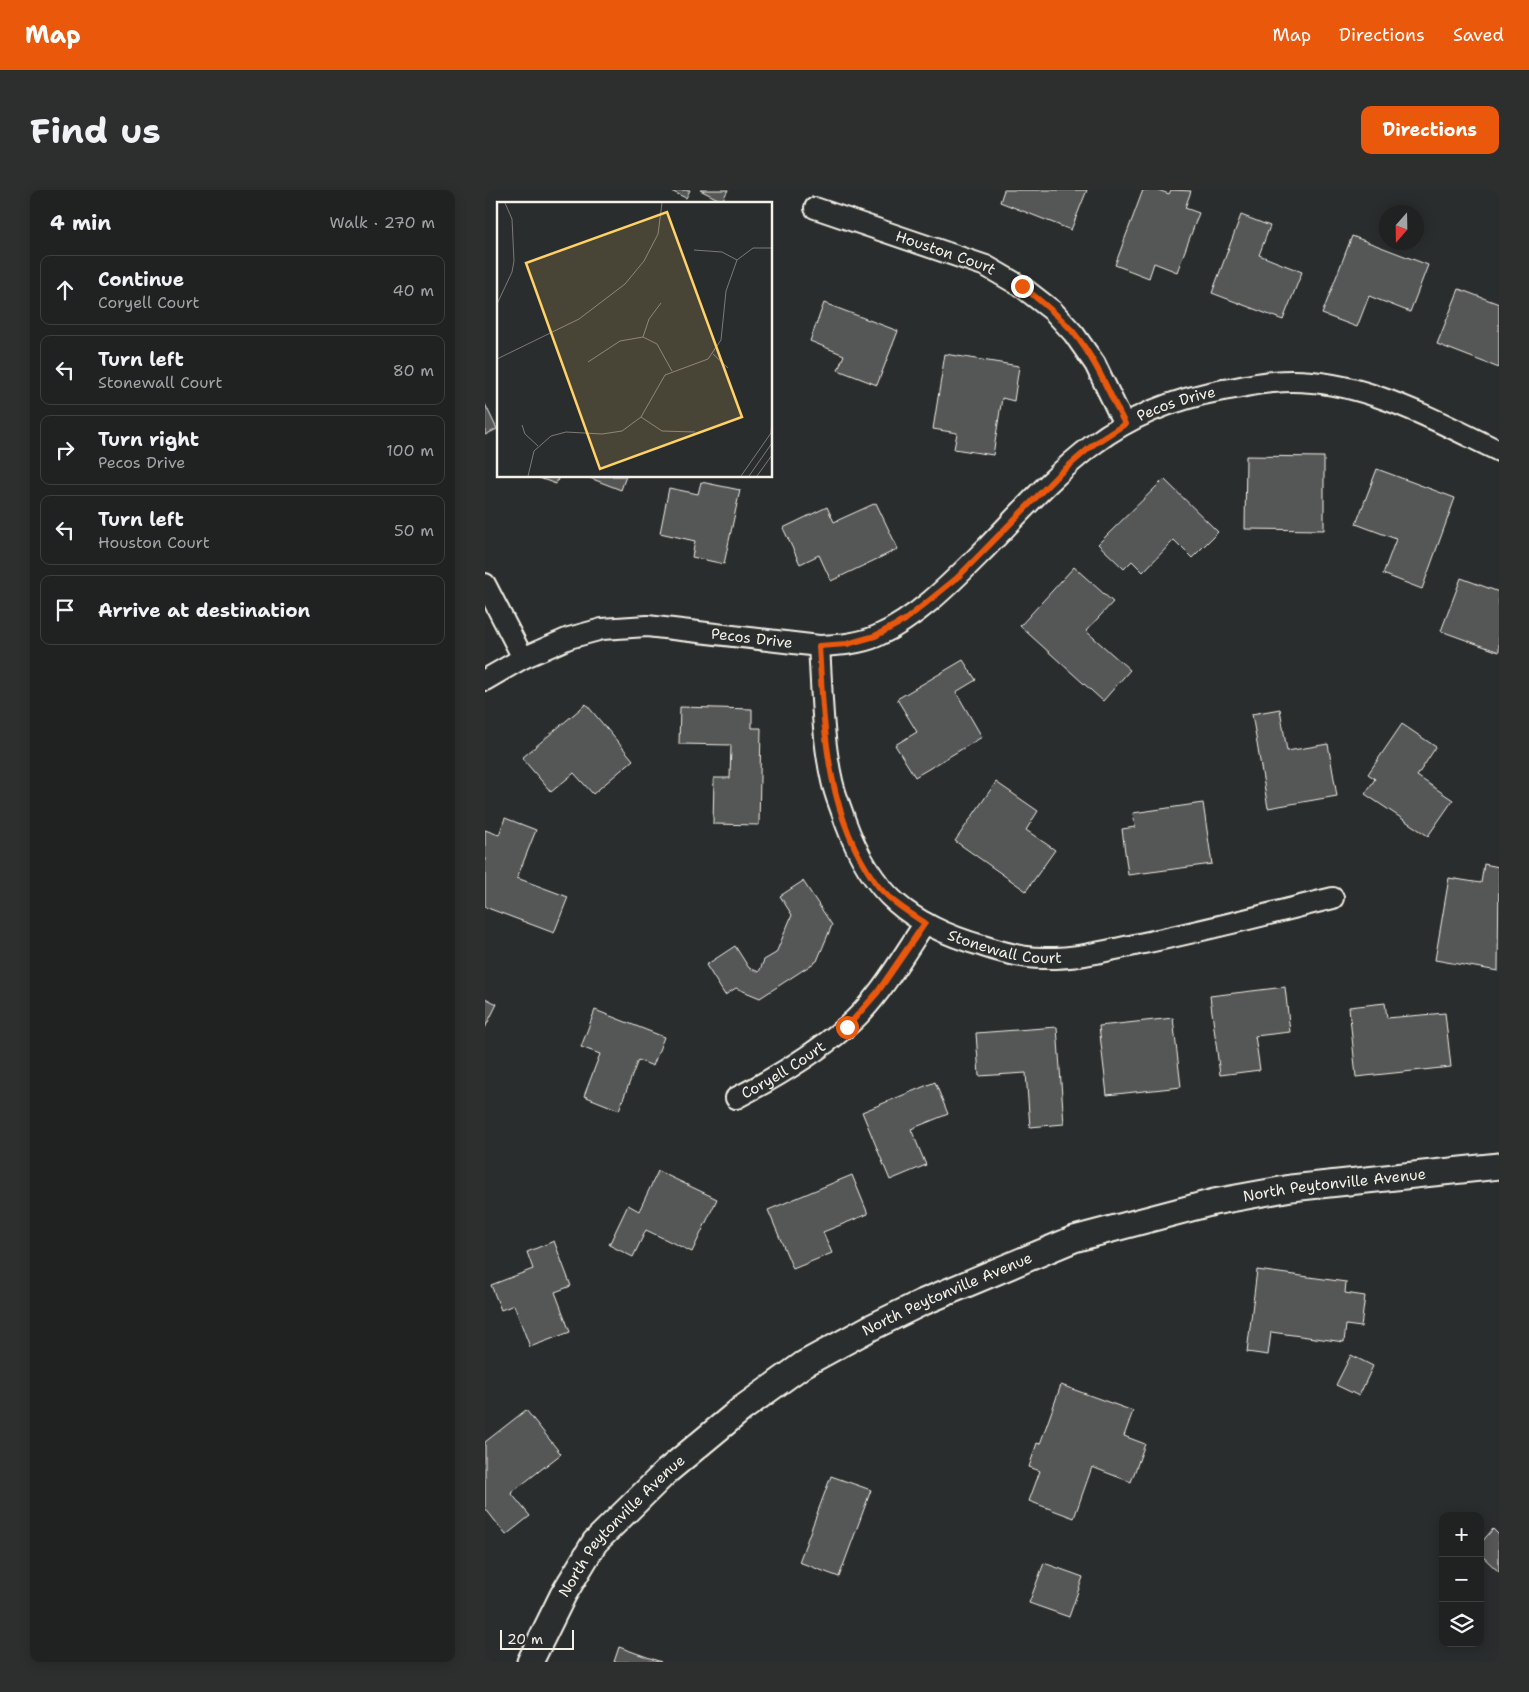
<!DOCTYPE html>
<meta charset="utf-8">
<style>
body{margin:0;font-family:"Shantell Sans",sans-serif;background:#2d2f2f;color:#f1f3f6}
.controls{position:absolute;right:15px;bottom:15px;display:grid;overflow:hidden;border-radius:10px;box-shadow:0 2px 12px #0003}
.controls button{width:45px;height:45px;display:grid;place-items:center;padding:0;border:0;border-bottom:1px solid #3d3f40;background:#202222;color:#f1f3f6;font:25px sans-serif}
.compass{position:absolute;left:894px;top:15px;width:45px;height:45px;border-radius:50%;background:#202222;box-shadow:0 2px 12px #0003;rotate:200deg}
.scale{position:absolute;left:15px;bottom:12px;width:74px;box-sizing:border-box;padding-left:5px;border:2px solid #f4f1e8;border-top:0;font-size:14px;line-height:18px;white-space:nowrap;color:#f4f1e8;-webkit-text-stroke:4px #2a2d2e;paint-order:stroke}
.stop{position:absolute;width:15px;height:15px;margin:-11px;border:4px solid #ea580c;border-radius:50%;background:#fff}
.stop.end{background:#ea580c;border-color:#fff;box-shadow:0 1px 5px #0008}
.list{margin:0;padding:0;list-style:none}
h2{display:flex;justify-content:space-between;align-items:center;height:65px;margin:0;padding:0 20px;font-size:21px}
h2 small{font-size:16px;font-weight:400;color:#a2a4a5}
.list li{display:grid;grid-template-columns:32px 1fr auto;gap:15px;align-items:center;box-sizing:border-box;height:70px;margin:0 10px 10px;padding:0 10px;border:1px solid #3d3f40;border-radius:10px}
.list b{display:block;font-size:19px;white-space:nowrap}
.list p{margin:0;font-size:16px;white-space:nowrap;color:#a2a4a5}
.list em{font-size:16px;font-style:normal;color:#a2a4a5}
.icon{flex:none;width:28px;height:28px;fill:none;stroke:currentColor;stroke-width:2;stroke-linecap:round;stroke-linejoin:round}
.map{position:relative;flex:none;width:1014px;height:1472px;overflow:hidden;border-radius:10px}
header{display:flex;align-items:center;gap:30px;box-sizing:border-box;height:70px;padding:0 25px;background:#ea580c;color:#fff}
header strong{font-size:24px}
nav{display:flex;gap:28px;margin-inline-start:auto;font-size:18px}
.intro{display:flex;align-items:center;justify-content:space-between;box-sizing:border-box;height:120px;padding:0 30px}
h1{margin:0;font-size:35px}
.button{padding:12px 22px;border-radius:10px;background:#ea580c;color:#fff;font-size:18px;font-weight:700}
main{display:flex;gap:30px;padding:0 30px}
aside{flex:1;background:#202222;border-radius:10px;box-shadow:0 2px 12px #0003}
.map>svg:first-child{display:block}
.building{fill:#555756;stroke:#f4f1e8}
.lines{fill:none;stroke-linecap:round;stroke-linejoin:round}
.minor-casing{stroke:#f4f1e8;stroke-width:24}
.tertiary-casing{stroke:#f4f1e8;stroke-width:29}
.minor{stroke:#2a2d2e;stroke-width:20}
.tertiary{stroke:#2a2d2e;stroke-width:25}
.route{stroke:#ea580c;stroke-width:6}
.labels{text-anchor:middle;stroke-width:4;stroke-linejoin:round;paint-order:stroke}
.street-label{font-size:15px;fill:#f4f1e8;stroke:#2a2d2e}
.inset-road{fill:none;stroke:#7b7b78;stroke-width:1}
.view{fill:#ffd166;fill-opacity:0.15;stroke:#ffd166;stroke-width:2.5}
.inset-edge{fill:none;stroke:#f4f1e8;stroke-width:2.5}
</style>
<header>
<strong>Map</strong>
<nav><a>Map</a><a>Directions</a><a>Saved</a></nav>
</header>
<div class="intro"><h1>Find us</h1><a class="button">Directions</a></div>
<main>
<aside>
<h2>4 min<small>Walk · 270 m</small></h2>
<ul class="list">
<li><svg class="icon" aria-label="ahead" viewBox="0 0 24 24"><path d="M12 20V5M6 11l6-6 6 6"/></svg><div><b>Continue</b><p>Coryell Court</p></div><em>40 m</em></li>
<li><svg class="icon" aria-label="left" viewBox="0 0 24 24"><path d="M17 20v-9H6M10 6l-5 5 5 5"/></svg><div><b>Turn left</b><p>Stonewall Court</p></div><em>80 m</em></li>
<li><svg class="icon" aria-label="right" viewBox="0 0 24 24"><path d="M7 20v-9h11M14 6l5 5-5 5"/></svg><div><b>Turn right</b><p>Pecos Drive</p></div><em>100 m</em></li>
<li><svg class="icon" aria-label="left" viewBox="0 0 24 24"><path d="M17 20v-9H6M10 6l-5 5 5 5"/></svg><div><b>Turn left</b><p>Houston Court</p></div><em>50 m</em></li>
<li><svg class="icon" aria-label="arrive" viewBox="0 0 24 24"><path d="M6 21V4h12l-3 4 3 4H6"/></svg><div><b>Arrive at destination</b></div></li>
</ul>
</aside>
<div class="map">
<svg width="1014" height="1472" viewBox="0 0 1014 1472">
<rect width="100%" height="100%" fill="#2a2d2e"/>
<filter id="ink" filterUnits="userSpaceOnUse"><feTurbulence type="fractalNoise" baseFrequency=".02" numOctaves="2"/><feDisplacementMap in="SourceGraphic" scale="10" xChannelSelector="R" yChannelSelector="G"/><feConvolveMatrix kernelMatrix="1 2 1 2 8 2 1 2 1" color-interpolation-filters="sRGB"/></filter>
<g filter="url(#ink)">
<g class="building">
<polygon points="184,0 205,0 201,8"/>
<polygon points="215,0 243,0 237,11"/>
<polygon points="519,0 602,0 586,40 515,12"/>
<polygon points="658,0 673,0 684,4 686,0 706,1 700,18 714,23 692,82 669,73 664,88 630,75"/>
<polygon points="756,25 785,36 774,65 817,82 798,130 727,103"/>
<polygon points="867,46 943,75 925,122 884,106 872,137 837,124"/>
<polygon points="974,99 1014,114 1014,178 952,154"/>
<polygon points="339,113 413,141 392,195 353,180 359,165 325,151"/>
<polygon points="460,164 534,176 529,211 517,208 508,265 469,259 472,243 448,239"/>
<polygon points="0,214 12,239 0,245"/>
<polygon points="761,266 839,267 839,340 760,339"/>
<polygon points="892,279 970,308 937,399 898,384 911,349 871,334"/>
<polygon points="49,286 74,286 71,294"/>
<polygon points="100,286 141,286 136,300"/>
<polygon points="679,289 733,342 707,368 689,350 658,382 647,371 639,379 613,354"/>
<polygon points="216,292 255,300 239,374 207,367 210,351 175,343 184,298 213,304"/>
<polygon points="391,313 413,359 346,391 334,365 315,374 298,338 342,317 349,332"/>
<polygon points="589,377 628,412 601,441 645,480 618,511 535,436"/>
<polygon points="976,388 1014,402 1014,462 956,441"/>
<polygon points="478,470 491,490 471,502 497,547 430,587 410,555 432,542 412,509"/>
<polygon points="101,514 148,570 108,604 89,583 66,602 37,568"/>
<polygon points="195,517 267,519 267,538 276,538 274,635 228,634 229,588 245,588 246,555 194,554"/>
<polygon points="795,519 802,561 843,554 852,606 783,618 767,524"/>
<polygon points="917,534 951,557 932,586 968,610 943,646 880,604 890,589 883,584"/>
<polygon points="511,592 553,621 541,640 570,660 541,701 470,651"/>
<polygon points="718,613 727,674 643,685 637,639 650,637 648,623"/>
<polygon points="20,628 51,640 32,688 83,707 69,743 0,717 0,640 14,645"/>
<polygon points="999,674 1014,677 1013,781 950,770 964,688 996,693"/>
<polygon points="318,691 347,735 332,771 275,808 251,798 240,805 221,775 250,756 264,778 274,782 279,770 291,763 307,725 295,706"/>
<polygon points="800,797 805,842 770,846 775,880 735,885 725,806"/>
<polygon points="0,808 12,814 0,838"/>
<polygon points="900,813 902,828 960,823 966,877 871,887 864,817"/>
<polygon points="110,820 179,847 168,876 153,870 134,920 99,906 115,864 96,857"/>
<polygon points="688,828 696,897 622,905 614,836"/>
<polygon points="572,837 579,934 545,937 541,883 494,886 491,843"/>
<polygon points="450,892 463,924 426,939 441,975 405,990 377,922"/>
<polygon points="173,981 232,1009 207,1062 161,1040 148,1067 124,1055 143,1015 154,1021"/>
<polygon points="367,985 383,1024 338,1042 347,1063 308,1079 283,1020"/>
<polygon points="69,1051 86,1096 70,1102 85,1142 45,1157 29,1115 16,1120 6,1095 48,1079 42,1062"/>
<polygon points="772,1080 861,1092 860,1103 880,1106 876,1137 861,1135 859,1152 786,1142 783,1165 762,1162"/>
<polygon points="866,1165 888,1176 874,1206 851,1195"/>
<polygon points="576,1195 648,1221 639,1246 660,1254 646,1292 607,1277 589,1328 544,1311 555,1281 544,1277 552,1253 555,1254"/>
<polygon points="41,1220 76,1264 26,1303 45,1326 21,1345 0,1318 0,1252"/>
<polygon points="346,1286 386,1300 354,1387 314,1372"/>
<polygon points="1008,1339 1014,1345 1014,1382 995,1364 995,1354"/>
<polygon points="559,1373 598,1387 584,1427 544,1413"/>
<polygon points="134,1457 176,1472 129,1472"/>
</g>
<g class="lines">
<defs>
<g id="minor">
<path id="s1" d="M330 18 501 76 537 97 568 121 589 144 610 174 639 234"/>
<polyline points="0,394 38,468"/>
<path id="s2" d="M334 456C337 501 337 547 347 591 350 605 356 618 360 631 386 703 424 735 498 756 516 762 537 768 557 768 590 769 621 761 654 754 719 741 783 724 848 708"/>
<path id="s3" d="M0 490 38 468 84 448 117 439 162 436 334 456C353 455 374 454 392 446 434 427 469 390 501 358 536 322 569 284 609 254 647 225 690 209 738 200 754 198 771 193 788 192 868 184 945 228 1014 261"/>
<path id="s4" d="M251 908C288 889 328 865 361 837 392 812 417 767 440 733"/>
</g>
<g id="tertiary">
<path id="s5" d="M45 1472 78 1405 110 1352 181 1282 258 1218 319 1174 385 1138 436 1113 589 1049 729 1012 806 998 1014 976"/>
</g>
</defs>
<use href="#minor" class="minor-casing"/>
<use href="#tertiary" class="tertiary-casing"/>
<use href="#minor" class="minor"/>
<use href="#tertiary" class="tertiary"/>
</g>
</g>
<g class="lines" filter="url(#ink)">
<path class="route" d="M362 837 392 803 440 733C423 722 402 709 390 692 341 624 339 537 334 456L362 454 390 446 420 430 472 388 572 286 609 254 640 234C624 203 611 170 589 143 574 125 555 111 537 96"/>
</g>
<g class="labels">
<g class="street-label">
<text dy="5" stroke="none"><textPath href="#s1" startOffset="138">Houston Court</textPath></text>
<text dy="5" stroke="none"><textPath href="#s3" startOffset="789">Pecos Drive</textPath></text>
<text dy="5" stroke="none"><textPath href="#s3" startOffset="279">Pecos Drive</textPath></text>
<text dy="5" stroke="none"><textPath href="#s2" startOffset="395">Stonewall Court</textPath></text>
<text dy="5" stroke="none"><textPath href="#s4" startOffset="55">Coryell Court</textPath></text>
<text dy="5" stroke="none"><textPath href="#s5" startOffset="976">North Peytonville Avenue</textPath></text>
<text dy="5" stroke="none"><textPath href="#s5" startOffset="571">North Peytonville Avenue</textPath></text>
<text dy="5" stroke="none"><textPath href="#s5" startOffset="166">North Peytonville Avenue</textPath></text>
</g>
</g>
<g transform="translate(12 12)">
<rect width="275" height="275" fill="#2a2d2e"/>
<path class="inset-road" d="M197 48 225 50 240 58M0 102 15 70 17 59 15 17 8 1M146 135 152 117 164 101M216 152 231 166M0 157 82 117 128 82 147 59 161 32 165 1M91 160 123 139 146 135 160 142 175 169M144 215 165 229 198 230M25 223 28 232 41 244M31 274 37 249 54 234 69 230 105 232 125 229 144 215 168 173 211 157 224 138 229 89 240 58 256 46H275M244 274 274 231 275 218M252 274 275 241M260 274 275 253"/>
<path class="view" d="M170 10 245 215 103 267 29 61Z"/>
<rect width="275" height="275" class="inset-edge"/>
</g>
</svg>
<div class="controls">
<button>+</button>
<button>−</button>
<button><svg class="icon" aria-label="layers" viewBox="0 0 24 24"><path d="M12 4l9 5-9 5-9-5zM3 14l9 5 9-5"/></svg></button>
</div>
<svg class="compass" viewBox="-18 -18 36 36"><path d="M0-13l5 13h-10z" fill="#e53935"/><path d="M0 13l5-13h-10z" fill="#a2a4a5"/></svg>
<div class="scale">20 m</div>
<div class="stop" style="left:362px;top:837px"></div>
<div class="stop end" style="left:537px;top:96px"></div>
</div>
</main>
